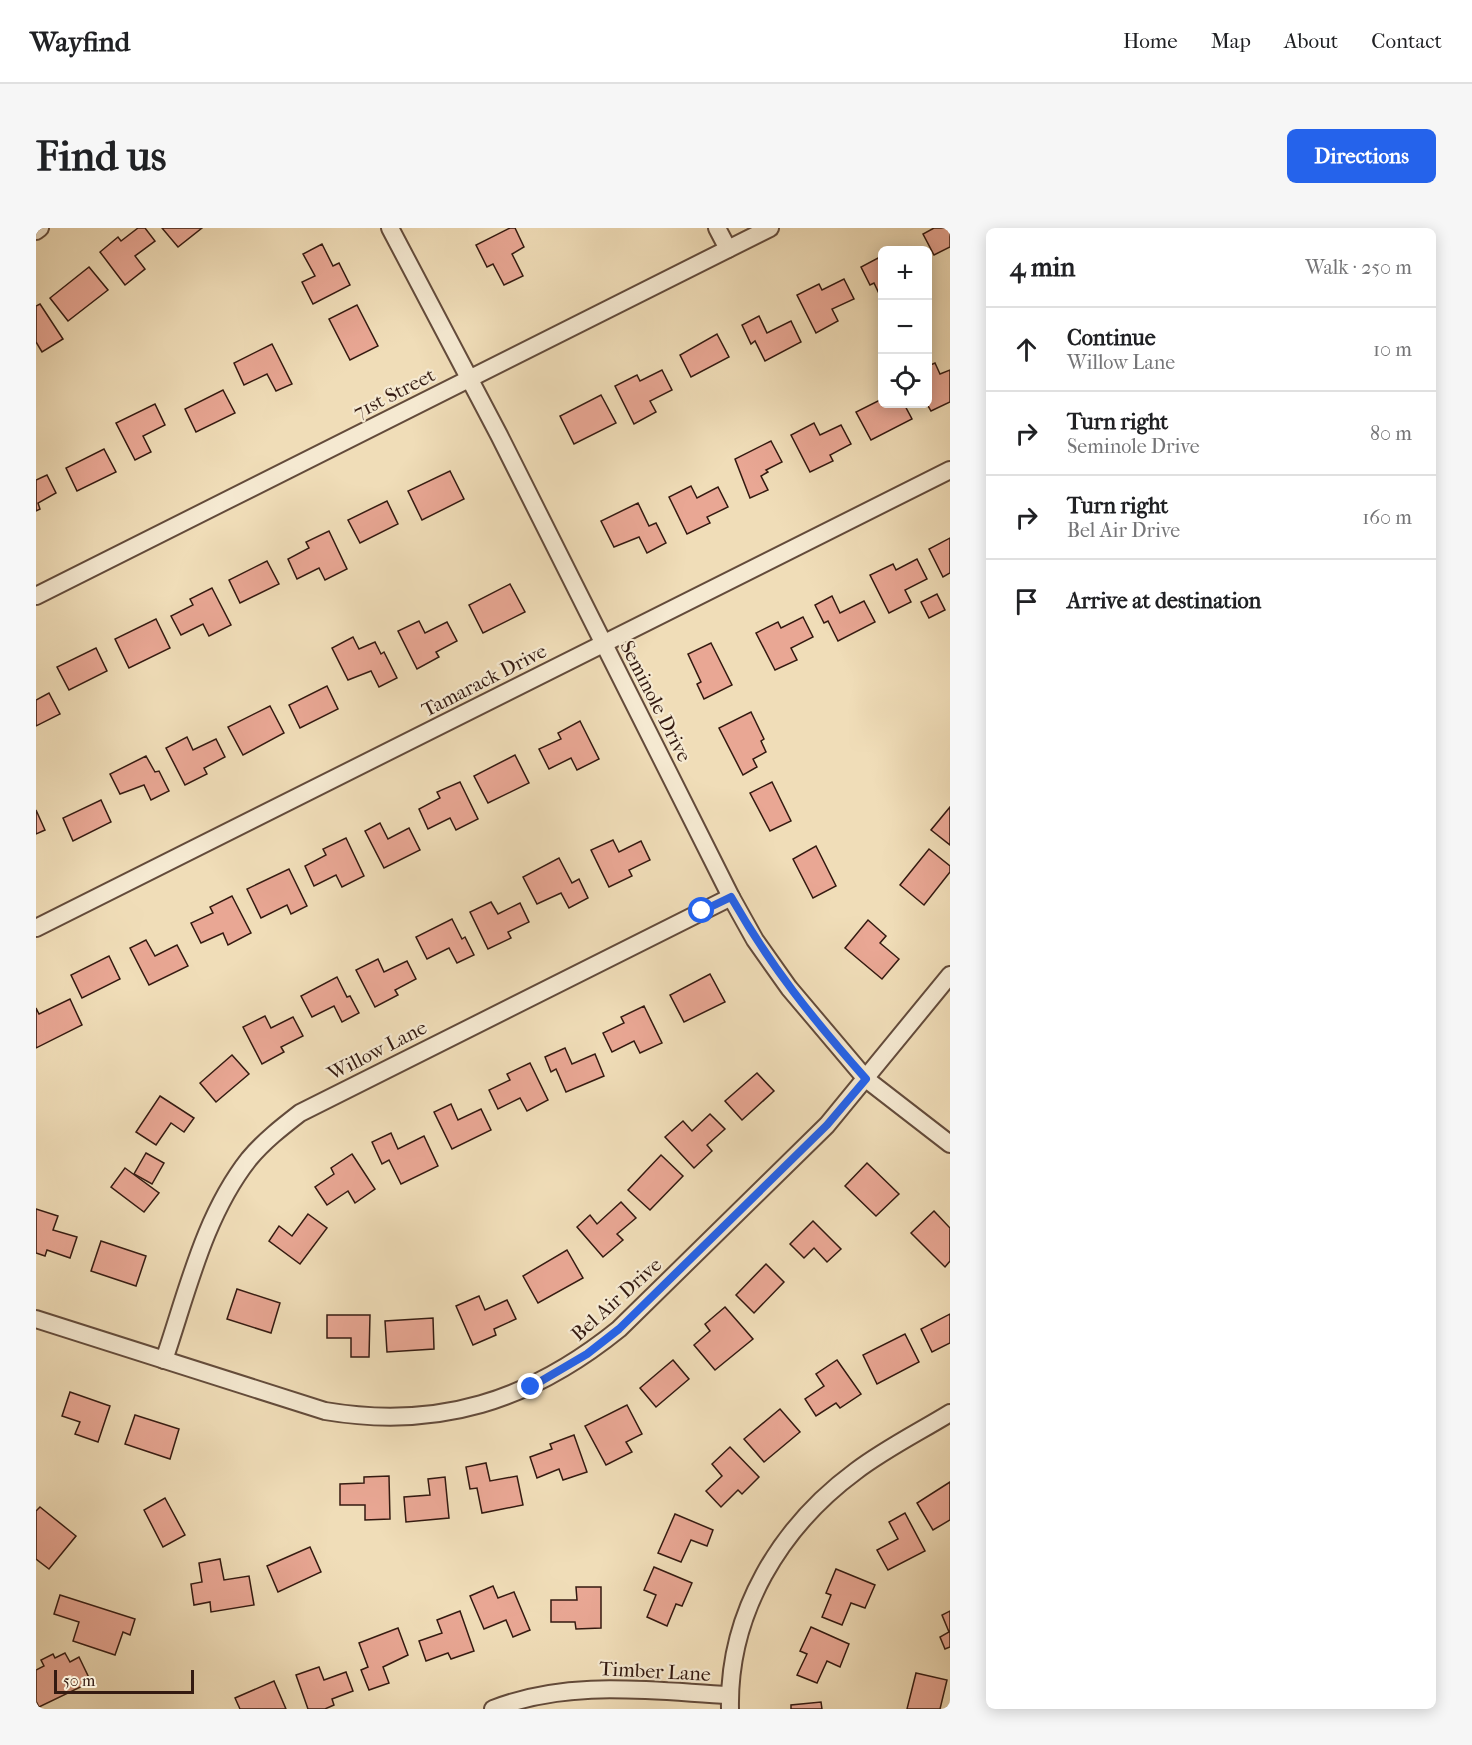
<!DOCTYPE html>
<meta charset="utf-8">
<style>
body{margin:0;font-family:"IM FELL French Canon",serif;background:#f6f6f6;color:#202124}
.controls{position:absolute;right:18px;top:18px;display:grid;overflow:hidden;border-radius:9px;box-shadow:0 3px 15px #0003}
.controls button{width:54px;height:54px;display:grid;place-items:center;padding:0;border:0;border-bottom:2px solid #e0e0e0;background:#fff;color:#202124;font:30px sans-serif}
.scale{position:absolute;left:18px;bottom:15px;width:140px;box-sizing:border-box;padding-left:6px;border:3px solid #341a11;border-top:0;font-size:16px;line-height:21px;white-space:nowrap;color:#341a11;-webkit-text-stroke:4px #f5e9d1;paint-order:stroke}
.stop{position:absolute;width:18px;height:18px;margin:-14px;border:4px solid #2563eb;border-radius:50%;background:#fff}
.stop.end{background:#2563eb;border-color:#fff;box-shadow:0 2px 6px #0008}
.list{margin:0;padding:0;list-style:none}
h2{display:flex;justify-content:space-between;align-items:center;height:78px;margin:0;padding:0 24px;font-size:26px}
h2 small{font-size:20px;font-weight:400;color:#757577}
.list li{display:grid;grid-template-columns:39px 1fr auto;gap:18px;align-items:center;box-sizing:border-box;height:84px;padding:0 24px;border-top:2px solid #e0e0e0}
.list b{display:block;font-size:22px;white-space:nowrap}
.list p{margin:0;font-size:20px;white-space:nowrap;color:#757577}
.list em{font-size:20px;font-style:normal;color:#757577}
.icon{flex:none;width:33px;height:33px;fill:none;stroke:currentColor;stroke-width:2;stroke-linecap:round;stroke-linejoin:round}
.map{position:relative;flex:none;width:914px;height:1481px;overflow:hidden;border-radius:9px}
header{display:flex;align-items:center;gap:36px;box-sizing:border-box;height:84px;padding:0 30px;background:#fff;border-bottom:2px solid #e0e0e0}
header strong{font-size:28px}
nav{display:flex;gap:33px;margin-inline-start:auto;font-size:21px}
.intro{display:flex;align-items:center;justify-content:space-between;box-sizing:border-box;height:144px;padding:0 36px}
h1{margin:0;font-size:42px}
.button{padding:15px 27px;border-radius:9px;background:#2563eb;color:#fff;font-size:21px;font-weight:700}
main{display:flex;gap:36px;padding:0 36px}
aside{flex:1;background:#fff;border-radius:9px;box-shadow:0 3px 15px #0003}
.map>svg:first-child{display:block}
.building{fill:#e9a794;stroke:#341a11;stroke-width:1.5}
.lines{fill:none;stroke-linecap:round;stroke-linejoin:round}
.minor-casing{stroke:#634b3b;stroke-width:20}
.minor{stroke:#f5e9d1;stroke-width:16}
.route{stroke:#2563eb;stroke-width:8}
.labels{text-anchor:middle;stroke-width:4.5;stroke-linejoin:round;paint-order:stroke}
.street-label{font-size:20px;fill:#341a11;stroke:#f5e9d1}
</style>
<header>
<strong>Wayfind</strong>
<nav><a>Home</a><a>Map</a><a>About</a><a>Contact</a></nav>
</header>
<div class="intro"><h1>Find us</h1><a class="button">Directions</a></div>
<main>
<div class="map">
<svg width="914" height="1481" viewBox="0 0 914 1481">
<rect width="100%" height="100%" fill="#f0ddb8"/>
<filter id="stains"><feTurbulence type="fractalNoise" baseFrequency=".00333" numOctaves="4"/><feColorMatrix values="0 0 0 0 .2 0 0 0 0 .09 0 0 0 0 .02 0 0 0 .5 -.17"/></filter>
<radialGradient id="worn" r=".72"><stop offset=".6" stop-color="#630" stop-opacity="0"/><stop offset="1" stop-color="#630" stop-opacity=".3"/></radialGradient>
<g class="building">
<polygon points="102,0 109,0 119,13 99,28 109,41 89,57 64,24 82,9 85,13"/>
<polygon points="126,0 166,0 142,19"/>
<polygon points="474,0 479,0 488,19 476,26 487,48 468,57 457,36 451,39 440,17"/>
<polygon points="898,0 914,0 914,19 898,27 887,6"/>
<polygon points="286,16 297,38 303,35 314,57 277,76 266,54 279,48 267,26"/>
<polygon points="842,30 846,39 846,72 838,55 834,57 825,39"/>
<polygon points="53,39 72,62 32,93 14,70"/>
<polygon points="808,51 818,71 796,81 802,93 780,105 761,67 783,56 786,62"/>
<polygon points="4,76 27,111 6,124 0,114 0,78"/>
<polygon points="321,77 342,118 314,132 293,91"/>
<polygon points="723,88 731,105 755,93 765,114 729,133 719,113 715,116 706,97"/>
<polygon points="681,106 693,129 655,149 644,127"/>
<polygon points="236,116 256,156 240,163 231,146 208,157 198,135"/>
<polygon points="899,135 904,146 914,142 914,174 895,183 891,176 892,138"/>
<polygon points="626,142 636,162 614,173 620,184 598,196 579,158 601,147 604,153"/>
<polygon points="187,162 199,185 160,204 149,181"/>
<polygon points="565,167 580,195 538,216 524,188"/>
<polygon points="846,171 846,176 868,176 876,191 835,212 820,184"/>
<polygon points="119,176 129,197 107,208 115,224 99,232 80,195"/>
<polygon points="778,195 784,207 805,197 815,216 794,227 797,233 774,244 755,207"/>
<polygon points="735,213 746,234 730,242 732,244 725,248 732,262 714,270 699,231"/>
<polygon points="68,221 80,244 41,263 30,240"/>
<polygon points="414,243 428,271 386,292 372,263"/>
<polygon points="11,247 20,265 2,275 4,281 0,283 0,252"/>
<polygon points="655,258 661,270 682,259 692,279 671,289 674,295 651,306 633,269"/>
<polygon points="351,273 362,296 324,315 312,292"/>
<polygon points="602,275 613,298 620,295 630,315 611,325 603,309 578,319 565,293"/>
<polygon points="293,303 311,341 289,352 283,340 261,351 252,331 273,320 270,314"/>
<polygon points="914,310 914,345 907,349 893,321"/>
<polygon points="881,331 891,351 869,362 875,374 853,385 834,347 857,336 860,342"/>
<polygon points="231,333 243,356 204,375 193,352"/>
<polygon points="474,356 489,384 447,405 433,377"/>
<polygon points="176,360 195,397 173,408 167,396 145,407 135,388 157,377 154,371"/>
<polygon points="901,366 909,382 893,390 885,374"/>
<polygon points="796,368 804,385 828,373 839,394 802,413 792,393 788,395 779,377"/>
<polygon points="767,389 777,409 755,420 761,432 739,442 720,405 742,394 745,400"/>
<polygon points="120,391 134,420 93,440 79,411"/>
<polygon points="383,393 389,405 411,394 421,413 400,424 403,429 381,441 362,403"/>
<polygon points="317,409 323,421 339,414 345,426 348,424 361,450 343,459 335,443 312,452 296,420"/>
<polygon points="675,415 696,457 668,471 661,456 665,454 652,426"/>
<polygon points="60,420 71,443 33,462 21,439"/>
<polygon points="291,458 302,481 264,500 253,477"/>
<polygon points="13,465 24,486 0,498 0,472"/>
<polygon points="234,478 248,505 207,527 192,499"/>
<polygon points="715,484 728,511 725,513 730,524 717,531 721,539 707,547 683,500"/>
<polygon points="544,493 563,531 541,542 535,530 513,541 503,521 525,511 522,505"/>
<polygon points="151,509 157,522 180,511 189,529 168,540 171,546 149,557 130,520"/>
<polygon points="479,527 493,555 452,575 438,548"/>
<polygon points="110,528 119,544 123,543 133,563 115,572 108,557 84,566 74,546"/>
<polygon points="424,554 442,591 420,602 414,590 392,601 383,581 404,570 401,564"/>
<polygon points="736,554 755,593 734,603 714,565"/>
<polygon points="65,572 75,594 37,613 27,590"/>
<polygon points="914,579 914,617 895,602"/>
<polygon points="0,582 9,602 0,606"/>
<polygon points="344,595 352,611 373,600 384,622 348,640 329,603"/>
<polygon points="310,610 328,648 306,659 300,647 278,658 269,638 290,627 287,621"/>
<polygon points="577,612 583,624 605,613 614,632 593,642 596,648 573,659 555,622"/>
<polygon points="780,618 800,658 777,670 757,631"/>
<polygon points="893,621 914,638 914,644 888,677 864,657"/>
<polygon points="523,630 536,655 543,651 552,670 533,680 525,665 501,676 487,649"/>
<polygon points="253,641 271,678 255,686 251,677 225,690 211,661"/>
<polygon points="196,668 215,705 192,717 187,705 165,715 155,695 177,685 174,679"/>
<polygon points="455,674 462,686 484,675 493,694 472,704 475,710 452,721 434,684"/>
<polygon points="416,691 426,711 429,709 438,727 421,735 413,720 391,731 380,709"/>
<polygon points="832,692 850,708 844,715 863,731 846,751 809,720"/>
<polygon points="110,712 119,728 141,717 152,738 113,757 94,720"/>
<polygon points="73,728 84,751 46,770 35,747"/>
<polygon points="342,731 348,744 371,733 380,751 359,762 362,767 339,779 320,742"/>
<polygon points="674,746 689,774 648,794 634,767"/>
<polygon points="301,749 311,769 314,768 323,785 306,794 298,778 276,789 265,768"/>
<polygon points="34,771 46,797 0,820 0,780 3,786"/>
<polygon points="608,778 626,815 604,825 598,813 576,824 567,805 588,795 585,789"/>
<polygon points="229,788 235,800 257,789 267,808 245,819 248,824 226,836 207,799"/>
<polygon points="529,820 536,836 559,826 568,848 530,864 520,841 515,844 509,829"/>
<polygon points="196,827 213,846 180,874 164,855"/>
<polygon points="494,835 512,872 491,883 484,870 462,881 453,862 474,852 471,846"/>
<polygon points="721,845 738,863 706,892 689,873"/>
<polygon points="124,868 158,890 148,904 135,895 120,917 100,904"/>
<polygon points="415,876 422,892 445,881 455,902 416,921 398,884"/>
<polygon points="674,886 689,901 671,917 676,923 658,940 629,909 647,893 656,903"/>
<polygon points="355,905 362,921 388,908 402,938 365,956 353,932 346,936 336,914"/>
<polygon points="110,925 128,935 116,956 98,946"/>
<polygon points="316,926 339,961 319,975 312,963 291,977 279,959 298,946 295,940"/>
<polygon points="625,927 647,948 614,982 592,962"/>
<polygon points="831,935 863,966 840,988 809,958"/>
<polygon points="89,940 123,965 108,984 75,959"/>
<polygon points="585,974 600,990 581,1006 587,1012 567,1029 541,999 554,987 561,996"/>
<polygon points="0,981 22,988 17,1002 41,1009 34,1030 11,1022 9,1028 0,1025"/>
<polygon points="898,983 914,1000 914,1033 909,1039 875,1005"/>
<polygon points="272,986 291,1000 264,1036 233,1013 243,998 256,1008"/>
<polygon points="777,993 805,1021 791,1034 778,1020 768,1030 754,1016"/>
<polygon points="65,1013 110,1028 100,1058 55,1043"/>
<polygon points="531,1022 547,1050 502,1075 487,1048"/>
<polygon points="730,1036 748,1054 718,1085 700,1067"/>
<polygon points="201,1061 244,1075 235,1105 191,1091"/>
<polygon points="443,1068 449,1082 471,1072 480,1091 458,1101 460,1107 437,1117 420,1078"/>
<polygon points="689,1079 717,1111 679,1142 658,1117 674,1103 669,1096"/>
<polygon points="914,1086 914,1115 896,1124 885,1101"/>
<polygon points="291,1087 334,1087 333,1129 315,1129 315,1110 291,1110"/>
<polygon points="397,1090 398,1121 351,1124 349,1093"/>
<polygon points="869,1106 883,1134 841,1156 827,1127"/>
<polygon points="637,1132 653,1151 620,1179 604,1160"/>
<polygon points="801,1132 825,1166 804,1180 800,1175 780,1188 769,1171 788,1158 780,1146"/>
<polygon points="34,1164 74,1178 62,1214 39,1206 44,1194 26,1188"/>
<polygon points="591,1177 606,1206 590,1214 596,1224 570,1237 549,1198"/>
<polygon points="744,1181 764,1204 728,1234 708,1211"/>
<polygon points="99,1187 143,1201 134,1231 89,1216"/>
<polygon points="538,1207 551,1244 527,1252 523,1241 501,1250 494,1229 516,1221 514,1216"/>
<polygon points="694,1219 723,1249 706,1266 702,1262 685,1279 670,1263 686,1248 676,1236"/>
<polygon points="450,1235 454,1253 481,1248 487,1277 446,1285 441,1260 434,1261 430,1239"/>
<polygon points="353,1248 354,1291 329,1292 329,1277 304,1277 304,1256 328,1255 328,1249"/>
<polygon points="409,1249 413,1290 370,1294 368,1269 394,1267 392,1251"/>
<polygon points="914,1254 914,1292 897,1302 881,1275"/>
<polygon points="129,1270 149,1307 127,1319 108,1282"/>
<polygon points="4,1279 40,1308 13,1341 0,1331 0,1283"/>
<polygon points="869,1285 889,1323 852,1342 841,1322 862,1311 853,1294"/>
<polygon points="639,1286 677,1302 671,1318 655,1312 645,1334 622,1325"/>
<polygon points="274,1319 285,1344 242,1364 231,1338"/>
<polygon points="184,1331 188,1352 213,1348 218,1377 175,1384 174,1374 158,1377 155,1356 166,1354 163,1335"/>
<polygon points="618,1339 656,1355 646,1378 640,1376 631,1398 611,1389 620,1367 608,1362"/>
<polygon points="800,1341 839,1357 829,1380 815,1375 806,1397 786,1389 795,1367 790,1365"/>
<polygon points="457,1358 462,1370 478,1364 494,1402 477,1409 470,1392 448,1401 434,1368"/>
<polygon points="540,1359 565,1359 565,1400 540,1401 539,1394 515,1394 515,1372 541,1372"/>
<polygon points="24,1367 99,1391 94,1407 87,1404 79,1427 37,1413 43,1394 18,1386"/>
<polygon points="424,1383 438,1423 415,1431 412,1425 390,1433 383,1413 406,1405 401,1392"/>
<polygon points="914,1383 914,1419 909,1421 904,1409 913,1404 906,1387"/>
<polygon points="775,1399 813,1416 804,1439 791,1433 781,1455 761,1447 771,1426 764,1423"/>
<polygon points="362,1400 372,1427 347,1439 353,1455 333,1462 325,1442 332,1439 323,1415"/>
<polygon points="29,1425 34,1434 43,1429 55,1454 3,1479 0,1473 0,1442 8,1438 5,1432 17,1426 19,1430"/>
<polygon points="283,1439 288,1452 310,1444 317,1463 296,1471 298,1477 289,1481 272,1481 260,1447"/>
<polygon points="880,1445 911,1452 904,1481 871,1481"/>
<polygon points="238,1453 250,1481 204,1481 199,1470"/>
<polygon points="785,1474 786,1481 755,1481 755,1477"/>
</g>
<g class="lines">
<defs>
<g id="minor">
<polyline points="354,0 463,207 695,669 719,712 753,760 830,851 914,916"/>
<polyline points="681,0 692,21"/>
<polyline points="0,3 4,0"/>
<polyline points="0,368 734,0"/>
<polyline points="0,700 914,242"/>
<path d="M0 1091 289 1183C402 1202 494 1173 583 1101L791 897 914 747"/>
<path d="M128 1132C151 1065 168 988 213 931 228 913 246 899 264 885L695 669"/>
<path d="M457 1481C533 1451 614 1463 693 1467"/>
<path d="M694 1481C692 1385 744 1299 820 1243 849 1221 883 1204 914 1185"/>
</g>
</defs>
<use href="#minor" class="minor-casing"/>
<use href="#minor" class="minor"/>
</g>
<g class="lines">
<path class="route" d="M495 1159 551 1126 583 1101 791 897 830 851C776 790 735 739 695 669L666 683"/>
</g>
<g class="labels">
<g class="street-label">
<text transform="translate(358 165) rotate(-27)" y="7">71st Street</text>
<text transform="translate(448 452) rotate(-27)" y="7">Tamarack Drive</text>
<text transform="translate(620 473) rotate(63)" y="7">Seminole Drive</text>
<text transform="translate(341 822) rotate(-27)" y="7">Willow Lane</text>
<text transform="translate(580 1071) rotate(-42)" y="7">Bel Air Drive</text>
<text transform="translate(619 1443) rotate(3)" y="7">Timber Lane</text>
</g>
</g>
<rect width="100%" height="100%" filter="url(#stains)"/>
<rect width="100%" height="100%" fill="url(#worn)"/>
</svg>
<div class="controls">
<button>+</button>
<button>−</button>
<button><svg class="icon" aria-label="locate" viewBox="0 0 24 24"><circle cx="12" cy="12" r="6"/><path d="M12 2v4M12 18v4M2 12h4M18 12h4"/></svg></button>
</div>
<div class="scale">50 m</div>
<div class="stop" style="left:666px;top:683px"></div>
<div class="stop end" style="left:495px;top:1159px"></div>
</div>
<aside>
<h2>4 min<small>Walk · 250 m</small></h2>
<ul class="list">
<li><svg class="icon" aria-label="ahead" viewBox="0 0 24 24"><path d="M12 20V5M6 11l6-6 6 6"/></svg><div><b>Continue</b><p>Willow Lane</p></div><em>10 m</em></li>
<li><svg class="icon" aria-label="right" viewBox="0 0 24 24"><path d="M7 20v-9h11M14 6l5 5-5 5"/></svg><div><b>Turn right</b><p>Seminole Drive</p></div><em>80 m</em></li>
<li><svg class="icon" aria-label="right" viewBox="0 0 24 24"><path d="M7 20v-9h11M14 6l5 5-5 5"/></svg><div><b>Turn right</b><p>Bel Air Drive</p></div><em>160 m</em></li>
<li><svg class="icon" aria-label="arrive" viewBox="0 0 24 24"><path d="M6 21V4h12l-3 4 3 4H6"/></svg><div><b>Arrive at destination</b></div></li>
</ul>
</aside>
</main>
